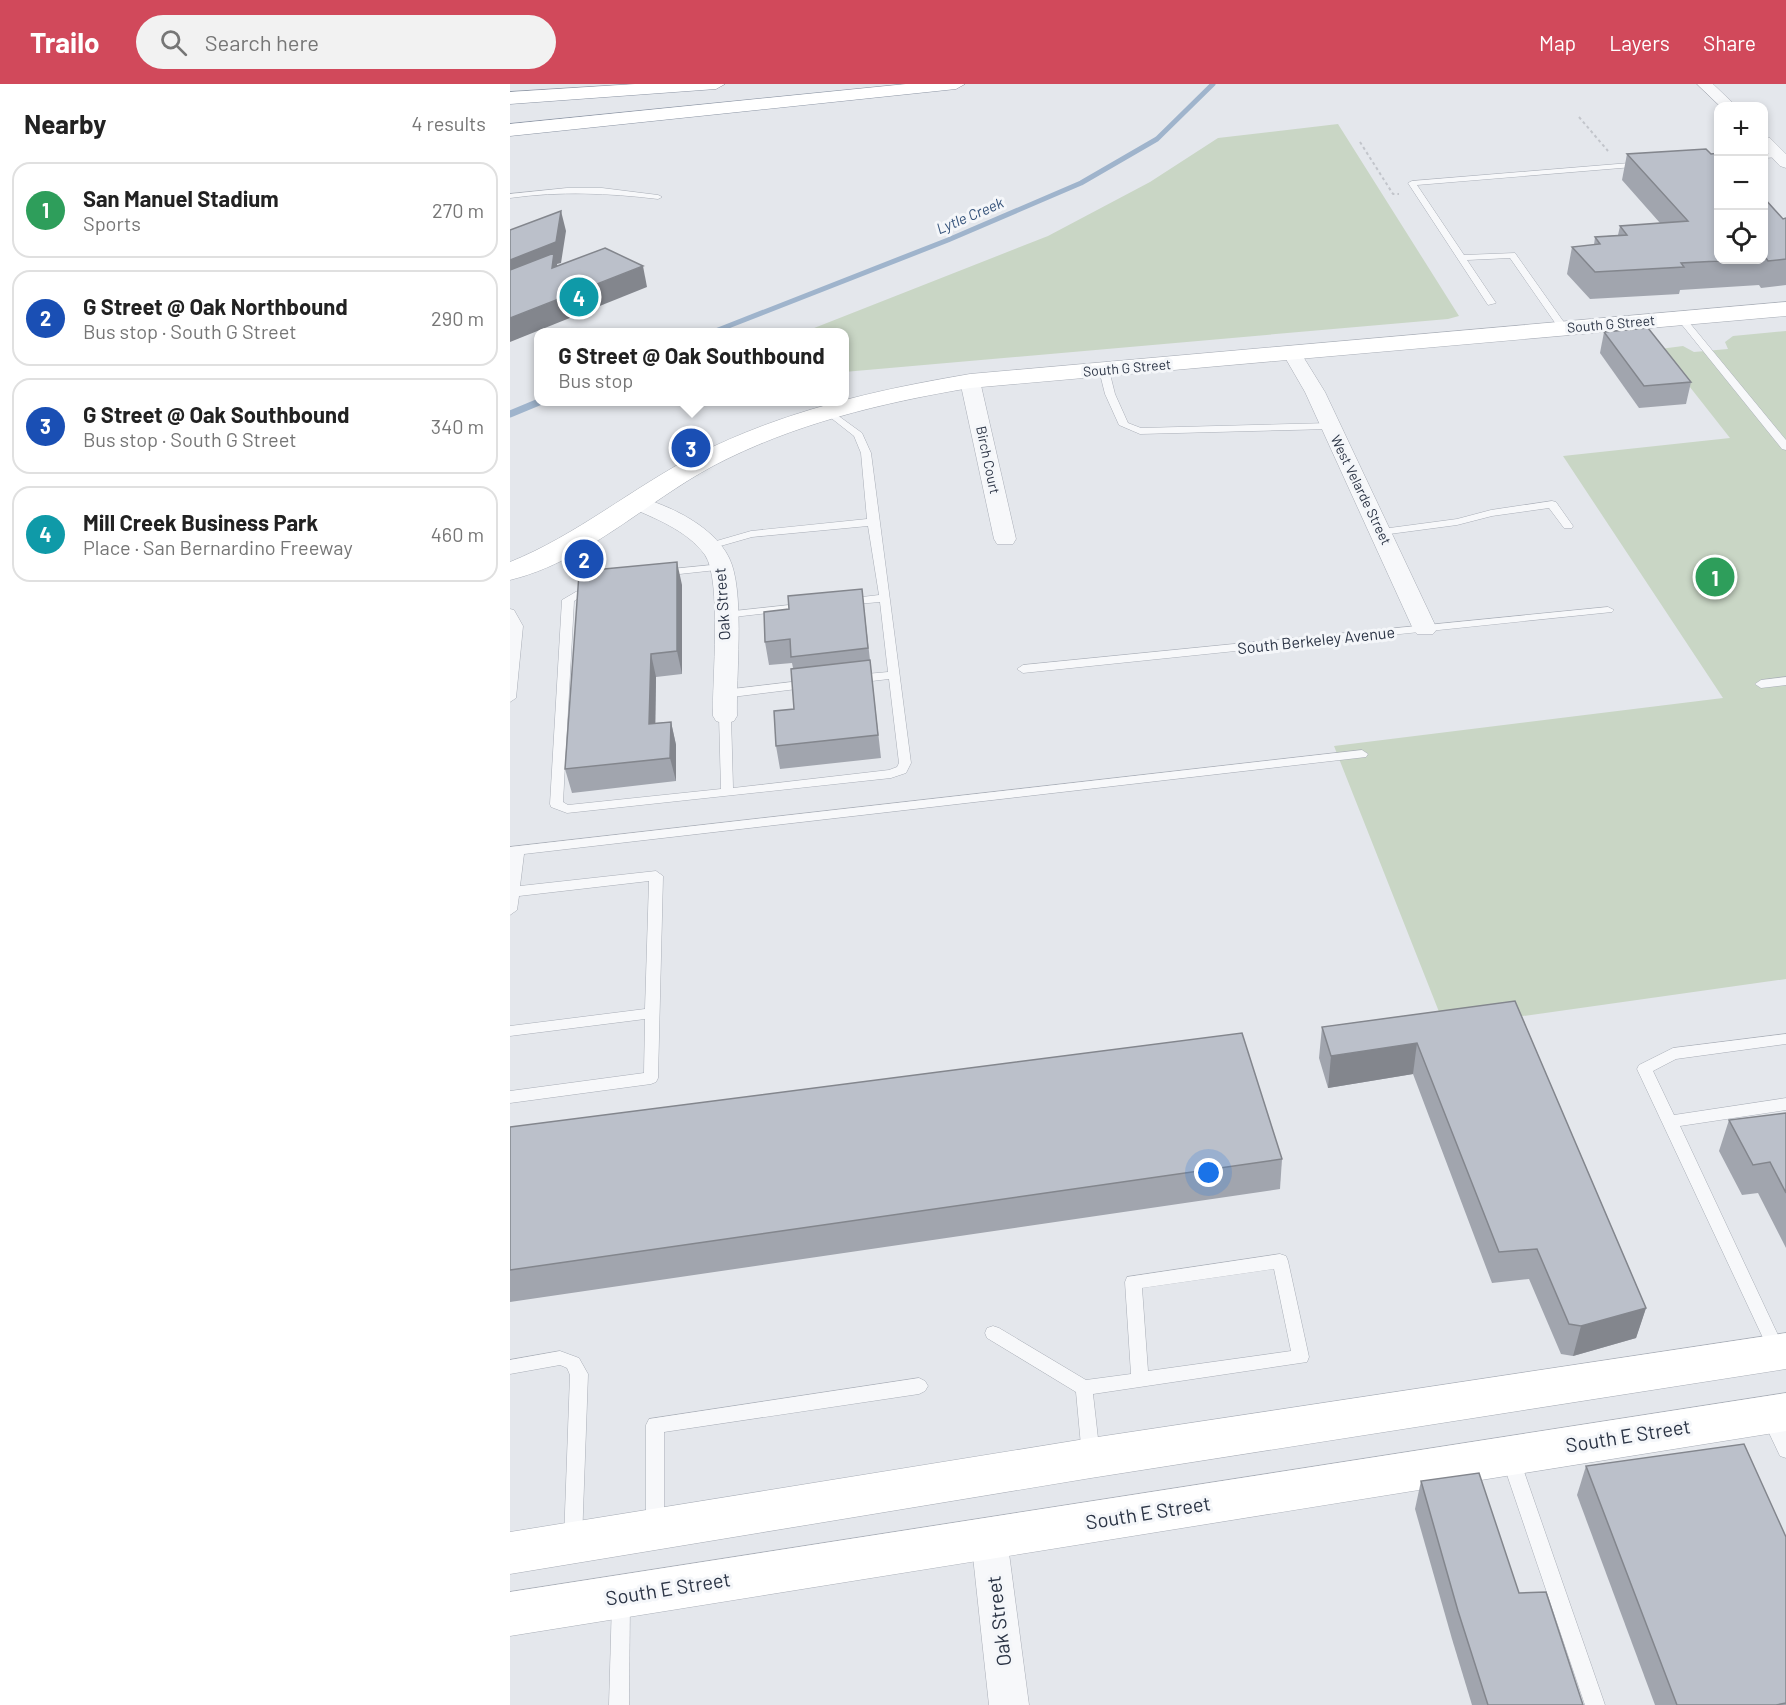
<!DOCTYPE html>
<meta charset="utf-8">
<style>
body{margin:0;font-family:Barlow,sans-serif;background:#f2f2f2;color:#222}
.controls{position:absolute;right:18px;top:18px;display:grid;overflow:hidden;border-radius:12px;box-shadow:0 3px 9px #0003}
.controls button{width:54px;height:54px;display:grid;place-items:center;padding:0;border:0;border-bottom:2px solid #e0e0e0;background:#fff;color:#222;font:30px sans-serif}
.you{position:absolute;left:699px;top:1089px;width:21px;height:21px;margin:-15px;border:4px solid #fff;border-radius:50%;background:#1a73e8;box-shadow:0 0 0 9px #1a73e833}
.badge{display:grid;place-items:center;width:39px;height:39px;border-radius:50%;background:#d1495b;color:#fff;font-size:20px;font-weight:700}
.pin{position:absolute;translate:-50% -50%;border:3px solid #fff;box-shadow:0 2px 6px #0006}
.popup{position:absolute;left:24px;top:244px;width:315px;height:78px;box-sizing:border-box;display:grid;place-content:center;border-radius:12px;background:#fff;filter:drop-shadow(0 2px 4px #0005);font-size:20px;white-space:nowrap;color:#767676}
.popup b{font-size:22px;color:#222}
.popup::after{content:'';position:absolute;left:50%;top:100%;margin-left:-12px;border:12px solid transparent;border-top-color:#fff}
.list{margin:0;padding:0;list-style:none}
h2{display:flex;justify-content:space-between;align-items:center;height:78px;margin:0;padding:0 24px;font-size:26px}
h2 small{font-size:20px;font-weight:400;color:#767676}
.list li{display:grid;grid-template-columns:39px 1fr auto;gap:18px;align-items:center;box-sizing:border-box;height:96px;margin:0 12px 12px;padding:0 12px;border:2px solid #e0e0e0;border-radius:18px}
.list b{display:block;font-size:22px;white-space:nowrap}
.list p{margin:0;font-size:20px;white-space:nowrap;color:#767676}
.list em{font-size:20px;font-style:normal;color:#767676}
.icon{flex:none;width:33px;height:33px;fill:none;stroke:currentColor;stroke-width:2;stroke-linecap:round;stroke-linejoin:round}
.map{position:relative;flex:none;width:1276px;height:1621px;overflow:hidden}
header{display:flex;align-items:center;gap:36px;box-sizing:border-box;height:84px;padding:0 30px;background:#d1495b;color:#fff}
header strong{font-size:28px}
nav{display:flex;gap:33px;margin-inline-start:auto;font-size:21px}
.search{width:420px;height:54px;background:#f2f2f2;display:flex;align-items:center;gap:15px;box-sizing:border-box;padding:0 21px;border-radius:33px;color:#767676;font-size:22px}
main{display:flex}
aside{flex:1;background:#fff}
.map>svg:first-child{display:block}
.green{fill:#c9d6c5}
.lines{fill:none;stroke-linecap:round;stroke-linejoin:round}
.stream-far1{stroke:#9fb4cc;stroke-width:5}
.stream{stroke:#9fb4cc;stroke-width:7}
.lane-casing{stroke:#a9aeb7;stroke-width:1}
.street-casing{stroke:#a9aeb7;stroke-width:1}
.secondary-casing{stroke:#a9aeb7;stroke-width:1}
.highway-casing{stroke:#8b94a3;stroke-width:1}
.path{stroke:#c2c5cb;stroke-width:2;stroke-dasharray:3 3;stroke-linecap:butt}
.lane{fill:#f7f8fa;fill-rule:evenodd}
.street{fill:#f7f8fa;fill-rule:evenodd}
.secondary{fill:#fff;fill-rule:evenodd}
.highway{fill:#fff;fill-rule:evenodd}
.wall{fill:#a1a5ae}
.shaded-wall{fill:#83868d}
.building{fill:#bbc0ca;stroke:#83868d;stroke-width:1.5}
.labels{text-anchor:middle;stroke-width:6;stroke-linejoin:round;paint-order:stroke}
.far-street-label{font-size:14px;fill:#2b3445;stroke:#f4f6f9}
.far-water-label{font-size:15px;font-style:italic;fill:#34527a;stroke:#f4f6f9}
.street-label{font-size:16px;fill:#2b3445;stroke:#f4f6f9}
.near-street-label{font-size:20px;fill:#2b3445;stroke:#f4f6f9}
</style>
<header>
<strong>Trailo</strong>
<div class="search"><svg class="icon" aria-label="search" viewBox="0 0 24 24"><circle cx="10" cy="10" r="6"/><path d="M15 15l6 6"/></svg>Search here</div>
<nav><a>Map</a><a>Layers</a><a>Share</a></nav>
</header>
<main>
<aside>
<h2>Nearby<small>4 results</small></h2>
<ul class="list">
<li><span class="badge" style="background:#2e9e5b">1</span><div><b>San Manuel Stadium</b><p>Sports</p></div><em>270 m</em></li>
<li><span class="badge" style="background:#1a4fb4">2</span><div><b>G Street @ Oak Northbound</b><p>Bus stop · South G Street</p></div><em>290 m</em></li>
<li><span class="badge" style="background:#1a4fb4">3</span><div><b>G Street @ Oak Southbound</b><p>Bus stop · South G Street</p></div><em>340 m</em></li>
<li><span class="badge" style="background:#0f9aa8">4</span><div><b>Mill Creek Business Park</b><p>Place · San Bernardino Freeway</p></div><em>460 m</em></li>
</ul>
</aside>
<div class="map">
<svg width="1276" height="1621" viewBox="0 0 1276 1621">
<rect width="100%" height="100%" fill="#e4e7ec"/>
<g class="green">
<polygon points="828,40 949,232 938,235 334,288 334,248 294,248 538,152 640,98 708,54"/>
<polygon points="1276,247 1276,895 935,943 824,662 1213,614 1053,372 1220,354 1150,265 1173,262 1184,268 1218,265 1215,258 1223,252"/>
</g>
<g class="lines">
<polyline class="stream-far1" points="203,248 438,156 571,99 647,55 703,0"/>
<polyline class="stream" points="0,330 29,318"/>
<defs>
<g id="lane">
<polygon points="1271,69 1271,73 1254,74 1254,70"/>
<polygon points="1132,78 1135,78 1135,82 907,101 954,171 1005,169 1058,244 1053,247 1050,246 1000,174 957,176 986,219 978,221 898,99 902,97"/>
<path d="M57 104H92L148 111 152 113 148 115C98 109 50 107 0 114V110Z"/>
<polygon points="1168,232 1174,232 1276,356 1276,366 1272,365 1168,236"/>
<polygon points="591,284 599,286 605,310 618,339 631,344 820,339 825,342 820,345 630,350 609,341 595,310 589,286"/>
<polygon points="319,325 352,349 361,369 401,679 396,689 381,694 57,729 41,723 40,720 52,516 81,499 85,500 85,504 64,517 53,718 58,721 211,705 209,632 215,628 221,632 223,704 379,686 387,683 389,679 379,595 345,599 339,595 345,591 378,588 370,518 335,521 329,518 335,515 369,511 358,442 242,453 200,465 195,462 196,460 241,447 357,435 351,369 344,352 316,330 314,328"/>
<polygon points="1042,417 1046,418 1063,442 1062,444 1054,444 1039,424 982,432 947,441 872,451 867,448 872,445 947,435 981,426"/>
<polygon points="212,480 218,483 216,485 151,492 145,489 151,486"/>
<polygon points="298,519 304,522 302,524 215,534 209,531 215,528"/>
<polygon points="1098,523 1104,526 1102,528 513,589 507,585 513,581"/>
<polygon points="0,525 4,526 13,542 6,614 0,618"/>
<polygon points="1276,593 1276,601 1251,604 1245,600 1251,596"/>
<polygon points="299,596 305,600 303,603 214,614 208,610 214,606"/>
<polygon points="852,666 858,670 856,673 14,770 10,802 146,787 153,792 148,994 146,998 141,1000 0,1019 0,1007 134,989 135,935 0,952 0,942 135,925 139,797 9,812 7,826 0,831 0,763"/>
<polygon points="1276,950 1276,960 1166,975 1143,987 1164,1031 1276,1014 1276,1026 1170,1042 1275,1266 1273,1271 1267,1273 1261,1271 1127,985 1129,981 1163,964"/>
<path d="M770 1170 776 1172 778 1177 799 1273 797 1278 583 1310 590 1372 587 1378 581 1380 575 1378 572 1372 566 1308 477 1254 475 1249 477 1244 483 1242 489 1244 576 1296 621 1290 615 1198 617 1193ZM764 1185 781 1267 638 1287 632 1204Z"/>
<polygon points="50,1267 69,1274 78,1290 72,1456 69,1462 63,1465 57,1462 54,1456 60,1291 57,1284 50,1281 0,1290 0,1276"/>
<polygon points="409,1294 415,1297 418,1302 415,1307 409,1310 154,1348 154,1443 151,1449 145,1452 139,1449 136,1443 136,1341 139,1335"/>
<polygon points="1260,1324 1266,1326 1276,1347 1276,1374 1270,1372 1251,1332 1254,1326"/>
<polygon points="1000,1365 1006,1367 1009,1373 1095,1621 1075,1621 991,1373 994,1367"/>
<polygon points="111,1508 118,1511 120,1517 119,1621 99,1621 102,1517 104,1511"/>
</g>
<g id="street">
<polygon points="1187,0 1203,0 1226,22 1210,22"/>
<polygon points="1254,52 1260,54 1276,70 1276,84 1270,82 1254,65"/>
<polygon points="782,264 789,266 815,308 927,545 923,550 907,550 903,545 795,308 773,270"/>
<polygon points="460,291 470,297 506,455 503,460 487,460 484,455 450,297"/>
<path d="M124 412C158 420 210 444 222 481 234 517 226 592 227 632L224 637 215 640 206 637 203 632C202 598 212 496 195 471 177 446 144 434 117 422L113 418 117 414Z"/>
<polygon points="479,1437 492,1442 497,1454 519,1621 479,1621 461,1454 466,1442"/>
</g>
<g id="secondary">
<path d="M1276 218V232L460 304C371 319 283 340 203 382 136 418 75 478 0 496V478C67 451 122 404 186 371 273 327 365 306 460 290Z"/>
<polygon points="1276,1249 1276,1285 581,1394 0,1490 0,1448 581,1354"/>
<polygon points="1276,1309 1276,1347 0,1552 0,1508"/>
</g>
<g id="highway">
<polygon points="125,0 215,0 206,5 0,20 0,8"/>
<polygon points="396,0 455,0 446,5 0,52 0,40"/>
</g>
</defs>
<use href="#lane" class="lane-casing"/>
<use href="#street" class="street-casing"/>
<use href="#secondary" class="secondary-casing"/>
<use href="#highway" class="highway-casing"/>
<g class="path">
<polyline points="1069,33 1098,67"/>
<polyline points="850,58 883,110 889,110"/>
</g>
<use href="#lane" class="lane"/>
<use href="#street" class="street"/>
<use href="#secondary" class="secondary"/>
<use href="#highway" class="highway"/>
</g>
<g class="wall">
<polygon points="1196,65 1209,176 1254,176 1254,114 1273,135 1276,134 1276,201 1251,204 1249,201 1170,206 1169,210 1080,215 1057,190 1062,163 1084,161 1085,153 1108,151 1110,142 1150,139 1112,96 1117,70"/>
<polygon points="1094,248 1181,298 1176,320 1129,324 1090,269"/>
<polygon points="172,501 172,590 146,593 145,639 161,638 166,661 166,697 62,709 55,685"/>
<polygon points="352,505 371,674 270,685 266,662 284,625 283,584 282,579 259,581 255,558 279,525"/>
<polygon points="1005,917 1136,1224 1126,1254 1063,1272 1051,1270 1019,1195 982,1199 903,990 818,1004 809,974 812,943"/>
<polygon points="1276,1029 1276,1164 1248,1109 1232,1111 1209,1067 1219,1036"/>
<polygon points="0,1043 772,1075 770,1105 0,1218"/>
<polygon points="1076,1382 1276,1453 1276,1621 1145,1621 1067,1411"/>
<polygon points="911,1397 1009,1509 1073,1621 962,1621 942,1555 905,1425"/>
</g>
<g class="shaded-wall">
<polygon points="51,127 56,147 51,179 47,180 49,189 0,199 0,176"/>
<polygon points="133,182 137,203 0,258 0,234"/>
<polygon points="167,478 172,501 172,590 167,567"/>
<polygon points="141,570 146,593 145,664 139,640"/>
<polygon points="161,638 166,661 166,697 160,674"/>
<polygon points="907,959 903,990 818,1004 821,972"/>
<polygon points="1136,1224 1126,1254 1063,1272 1071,1242"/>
</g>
<g class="building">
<polygon points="1196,65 1201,70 1209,69 1209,176 1229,176 1171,179 1174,183 1085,188 1062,163 1090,160 1085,153 1117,151 1110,142 1178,137 1117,70"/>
<polygon points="1254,114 1273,135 1276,134 1276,175 1258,177 1256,174 1254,174"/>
<polygon points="51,127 46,158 0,176 0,146"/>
<polygon points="95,164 133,182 0,234 0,186 44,169 42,184"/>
<polygon points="1138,244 1181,298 1134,302 1094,248"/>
<polygon points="167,478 167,567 141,570 139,640 161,638 160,674 55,685 69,490 73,487"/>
<polygon points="352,505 358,564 281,573 280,555 255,558 254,528 279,525 278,512"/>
<polygon points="360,576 368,651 266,662 264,627 284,625 281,585"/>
<polygon points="1005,917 1136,1224 1071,1242 1059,1240 1027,1165 989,1168 907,959 821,972 812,943"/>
<polygon points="732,949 772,1075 0,1186 0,1043"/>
<polygon points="1276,1029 1276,1109 1260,1078 1243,1081 1219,1036"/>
<polygon points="1234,1360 1276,1453 1276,1619 1266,1621 1167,1621 1076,1382"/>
<polygon points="969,1389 1009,1509 1036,1508 1073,1621 978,1621 948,1527 911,1397"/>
</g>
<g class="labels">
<g class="far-street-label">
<text transform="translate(1101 240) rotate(-5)" y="5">South G Street</text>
<text transform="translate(617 284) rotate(-5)" y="5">South G Street</text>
<text transform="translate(478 376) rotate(78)" y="5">Birch Court</text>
<text transform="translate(851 406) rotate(64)" y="5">West Velarde Street</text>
</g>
<g class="far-water-label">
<text transform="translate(460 132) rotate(-23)" y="5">Lytle Creek</text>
</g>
<g class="street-label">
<text transform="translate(212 520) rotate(-94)" y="6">Oak Street</text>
<text transform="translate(806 556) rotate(-6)" y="6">South Berkeley Avenue</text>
</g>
<g class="near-street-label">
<text transform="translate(1118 1352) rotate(-9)" y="7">South E Street</text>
<text transform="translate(638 1429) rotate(-9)" y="7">South E Street</text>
<text transform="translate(158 1505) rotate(-9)" y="7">South E Street</text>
<text transform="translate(489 1537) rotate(-97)" y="7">Oak Street</text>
</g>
</g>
</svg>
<div class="controls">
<button>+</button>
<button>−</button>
<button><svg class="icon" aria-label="locate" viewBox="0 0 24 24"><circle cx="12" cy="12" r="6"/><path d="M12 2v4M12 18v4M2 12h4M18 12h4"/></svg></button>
</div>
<div class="you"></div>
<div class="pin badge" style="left:1205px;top:493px;background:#2e9e5b">1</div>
<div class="pin badge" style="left:74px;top:475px;background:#1a4fb4">2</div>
<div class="pin badge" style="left:181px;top:364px;background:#1a4fb4">3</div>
<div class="popup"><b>G Street @ Oak Southbound</b>Bus stop</div>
<div class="pin badge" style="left:69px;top:213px;background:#0f9aa8">4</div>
</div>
</main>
